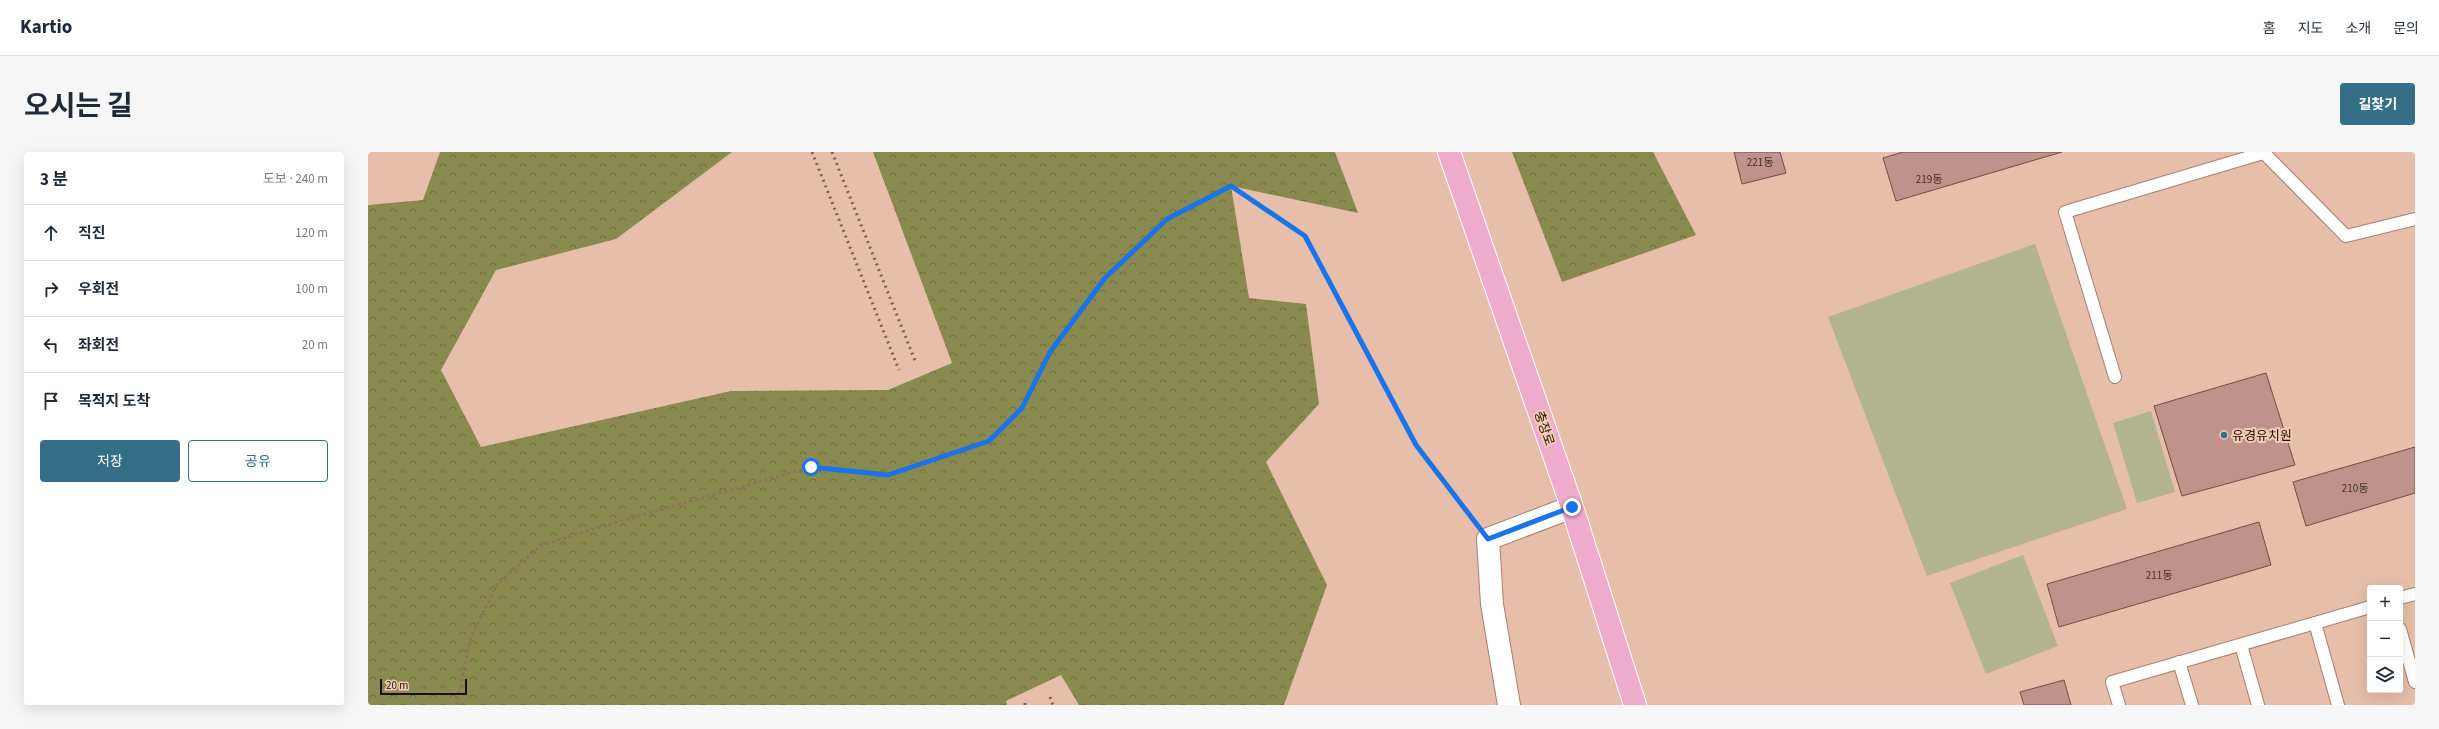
<!DOCTYPE html>
<html lang="ko">
<meta charset="utf-8">
<style>
body{margin:0;font-family:"Source Sans 3","Noto Sans KR",sans-serif;background:#f6f6f7;color:#1f2937}
.controls{position:absolute;right:12px;bottom:12px;display:grid;overflow:hidden;border-radius:4px;box-shadow:0 4px 16px #0002}
.controls button{width:36px;height:36px;display:grid;place-items:center;padding:0;border:0;border-bottom:1px solid #e0e1e3;background:#fff;color:#1f2937;font:20px sans-serif}
.scale{position:absolute;left:12px;bottom:10px;width:87px;box-sizing:border-box;padding-left:4px;border:2px solid #1c0f07;border-top:0;font-size:11px;line-height:14px;white-space:nowrap;color:#1c0f07;-webkit-text-stroke:3px #f4cbb5;paint-order:stroke}
.stop{position:absolute;width:12px;height:12px;margin:-9px;border:3px solid #1a73e8;border-radius:50%;background:#fff}
.stop.end{background:#1a73e8;border-color:#fff;box-shadow:0 1px 4px #0008}
.list{margin:0;padding:0;list-style:none}
h2{display:flex;justify-content:space-between;align-items:center;height:52px;margin:0;padding:0 16px;font-size:17px}
h2 small{font-size:13px;font-weight:400;color:#747a83}
.list li{display:grid;grid-template-columns:26px 1fr auto;gap:12px;align-items:center;box-sizing:border-box;height:56px;padding:0 16px;border-top:1px solid #e0e1e3}
.list b{display:block;font-size:15px;white-space:nowrap}
.list em{font-size:13px;font-style:normal;color:#747a83}
.actions{display:flex;gap:8px;padding:12px 16px}
.actions a{flex:1;padding:9px 0;border:1px solid #356e87;border-radius:4px;text-align:center;font-size:14px;color:#356e87}
.actions .main{background:#356e87;color:#fff}
.icon{flex:none;width:22px;height:22px;fill:none;stroke:currentColor;stroke-width:2;stroke-linecap:round;stroke-linejoin:round}
.map{position:relative;flex:none;width:2047px;height:553px;overflow:hidden;border-radius:4px}
header{display:flex;align-items:center;gap:24px;box-sizing:border-box;height:56px;padding:0 20px;background:#fff;border-bottom:1px solid #e0e1e3}
header strong{font-size:19px}
nav{display:flex;gap:22px;margin-inline-start:auto;font-size:14px}
.intro{display:flex;align-items:center;justify-content:space-between;box-sizing:border-box;height:96px;padding:0 24px}
h1{margin:0;font-size:28px}
.button{padding:10px 18px;border-radius:4px;background:#356e87;color:#fff;font-size:14px;font-weight:700}
main{display:flex;gap:24px;padding:0 24px}
aside{flex:1;background:#fff;border-radius:4px;box-shadow:0 4px 16px #0002}
.map>svg:first-child{display:block}
.forest{fill:url(#forest-crowns)}
.park{fill:#b2b490}
.building{fill:#bf928b;stroke:#744c46}
.lines{fill:none;stroke-linecap:round;stroke-linejoin:round}
.lane-casing{stroke:#a7816d;stroke-width:14}
.street-casing{stroke:#a7816d;stroke-width:24}
.primary-casing{stroke:#fff;stroke-width:24}
.path{stroke:#8d7162;stroke-width:2.5;stroke-dasharray:3 3;stroke-linecap:butt}
.lane{stroke:#fff;stroke-width:12}
.street{stroke:#fff;stroke-width:22}
.primary{stroke:#eeaccd;stroke-width:22}
.rail{stroke:#7b6153;stroke-width:3;stroke-dasharray:2 4;stroke-linecap:butt}
.route{stroke:#1a73e8;stroke-width:5}
.poi-dot{fill:#356e87;stroke:#f4cbb5;stroke-width:1.5}
.labels{text-anchor:middle;stroke-width:4;stroke-linejoin:round;paint-order:stroke}
.number-label{font-size:11px;fill:#453028}
.street-label{font-size:13px;fill:#1c0f07;stroke:#f4cbb5}
.poi-label{font-size:13px;fill:#1c0f07;stroke:#f4cbb5;text-anchor:start}
</style>
<header>
<strong>Kartio</strong>
<nav><a>홈</a><a>지도</a><a>소개</a><a>문의</a></nav>
</header>
<div class="intro"><h1>오시는 길</h1><a class="button">길찾기</a></div>
<main>
<aside>
<h2>3 분<small>도보 · 240 m</small></h2>
<ul class="list">
<li><svg class="icon" aria-label="ahead" viewBox="0 0 24 24"><path d="M12 20V5M6 11l6-6 6 6"/></svg><div><b>직진</b></div><em>120 m</em></li>
<li><svg class="icon" aria-label="right" viewBox="0 0 24 24"><path d="M7 20v-9h11M14 6l5 5-5 5"/></svg><div><b>우회전</b></div><em>100 m</em></li>
<li><svg class="icon" aria-label="left" viewBox="0 0 24 24"><path d="M17 20v-9H6M10 6l-5 5 5 5"/></svg><div><b>좌회전</b></div><em>20 m</em></li>
<li><svg class="icon" aria-label="arrive" viewBox="0 0 24 24"><path d="M6 21V4h12l-3 4 3 4H6"/></svg><div><b>목적지 도착</b></div></li>
</ul>
<div class="actions"><a class="main">저장</a><a>공유</a></div>
</aside>
<div class="map">
<svg width="2047" height="553" viewBox="0 0 2047 553">
<defs>
<pattern id="forest-crowns" width="20" height="18" patternUnits="userSpaceOnUse"><rect width="20" height="18" fill="#898a4f"/><path d="M2 6a3 3 0 1 1 6 0M12 15a3 3 0 1 1 6 0" fill="none" stroke="#6f6f40"/></pattern>
</defs>
<rect width="100%" height="100%" fill="#e6bea9"/>
<g class="forest">
<polygon points="72,0 364,0 248,87 128,118 73,218 113,295 363,239 520,238 584,211 505,0 967,0 990,61 863,34 881,146 938,152 951,252 898,310 959,433 916,553 711,553 693,523 638,549 639,553 0,553 0,53 55,48"/>
<polygon points="1144,0 1285,0 1328,83 1194,130"/>
</g>
<g class="park">
<polygon points="1667,92 1759,357 1559,424 1460,165"/>
<polygon points="1783,259 1807,340 1769,351 1745,271"/>
<polygon points="1655,403 1690,494 1618,522 1582,431"/>
</g>
<g class="building">
<polygon points="1366,0 1412,0 1418,21 1374,32"/>
<polygon points="1535,0 1694,0 1528,49 1515,6"/>
<polygon points="1898,221 1927,313 1814,344 1786,254"/>
<polygon points="2047,295 2047,341 1938,374 1925,330"/>
<polygon points="1891,370 1903,413 1691,475 1679,432"/>
<polygon points="1696,528 1703,553 1656,553 1652,540"/>
</g>
<g class="lines">
<defs>
<g id="lane">
<polyline points="1895,0 1978,84 2047,67"/>
<polyline points="1747,225 1697,60 1895,1"/>
<polyline points="2032,446 2047,442"/>
<polyline points="1947,471 1970,553"/>
<polyline points="2032,477 2047,530"/>
<polyline points="1873,493 1890,553"/>
<polyline points="1811,510 1824,553"/>
<polyline points="1751,553 1744,530 2002,455"/>
</g>
<polyline id="street" points="1141,553 1124,452 1120,387 1204,355"/>
<polyline id="primary" points="1081,0 1204,355 1267,553"/>
</defs>
<use href="#lane" class="lane-casing"/>
<use href="#street" class="street-casing"/>
<use href="#primary" class="primary-casing"/>
<polyline class="path" points="88,553 103,485 129,432 174,393 239,373 443,315 520,323 621,289 654,256 682,200 737,126 799,67 863,34 937,84 1048,293 1105,368"/>
<use href="#lane" class="lane"/>
<use href="#street" class="street"/>
<use href="#primary" class="primary"/>
<g class="rail">
<polyline points="444,0 531,218"/>
<polyline points="464,0 548,211"/>
<polyline points="682,545 685,553"/>
<polyline points="657,551 657,553"/>
</g>
</g>
<g class="lines">
<polyline class="route" points="443,315 520,323 621,289 654,256 682,200 737,126 799,67 863,34 937,84 1048,293 1120,387 1204,355"/>
</g>
<circle class="poi-dot" cx="1856" cy="283" r="4"/>
<g class="labels">
<g class="number-label">
<text x="1392" y="14">221동</text>
<text x="1561" y="31">219동</text>
<text x="1987" y="340">210동</text>
<text x="1791" y="427">211동</text>
</g>
<g class="street-label">
<text transform="translate(1177 276) rotate(71)" y="5">충장로</text>
</g>
<g class="poi-label">
<text x="1864" y="288">유경유치원</text>
</g>
</g>
</svg>
<div class="controls">
<button>+</button>
<button>−</button>
<button><svg class="icon" aria-label="layers" viewBox="0 0 24 24"><path d="M12 4l9 5-9 5-9-5zM3 14l9 5 9-5"/></svg></button>
</div>
<div class="scale">20 m</div>
<div class="stop" style="left:443px;top:315px"></div>
<div class="stop end" style="left:1204px;top:355px"></div>
</div>
</main>
